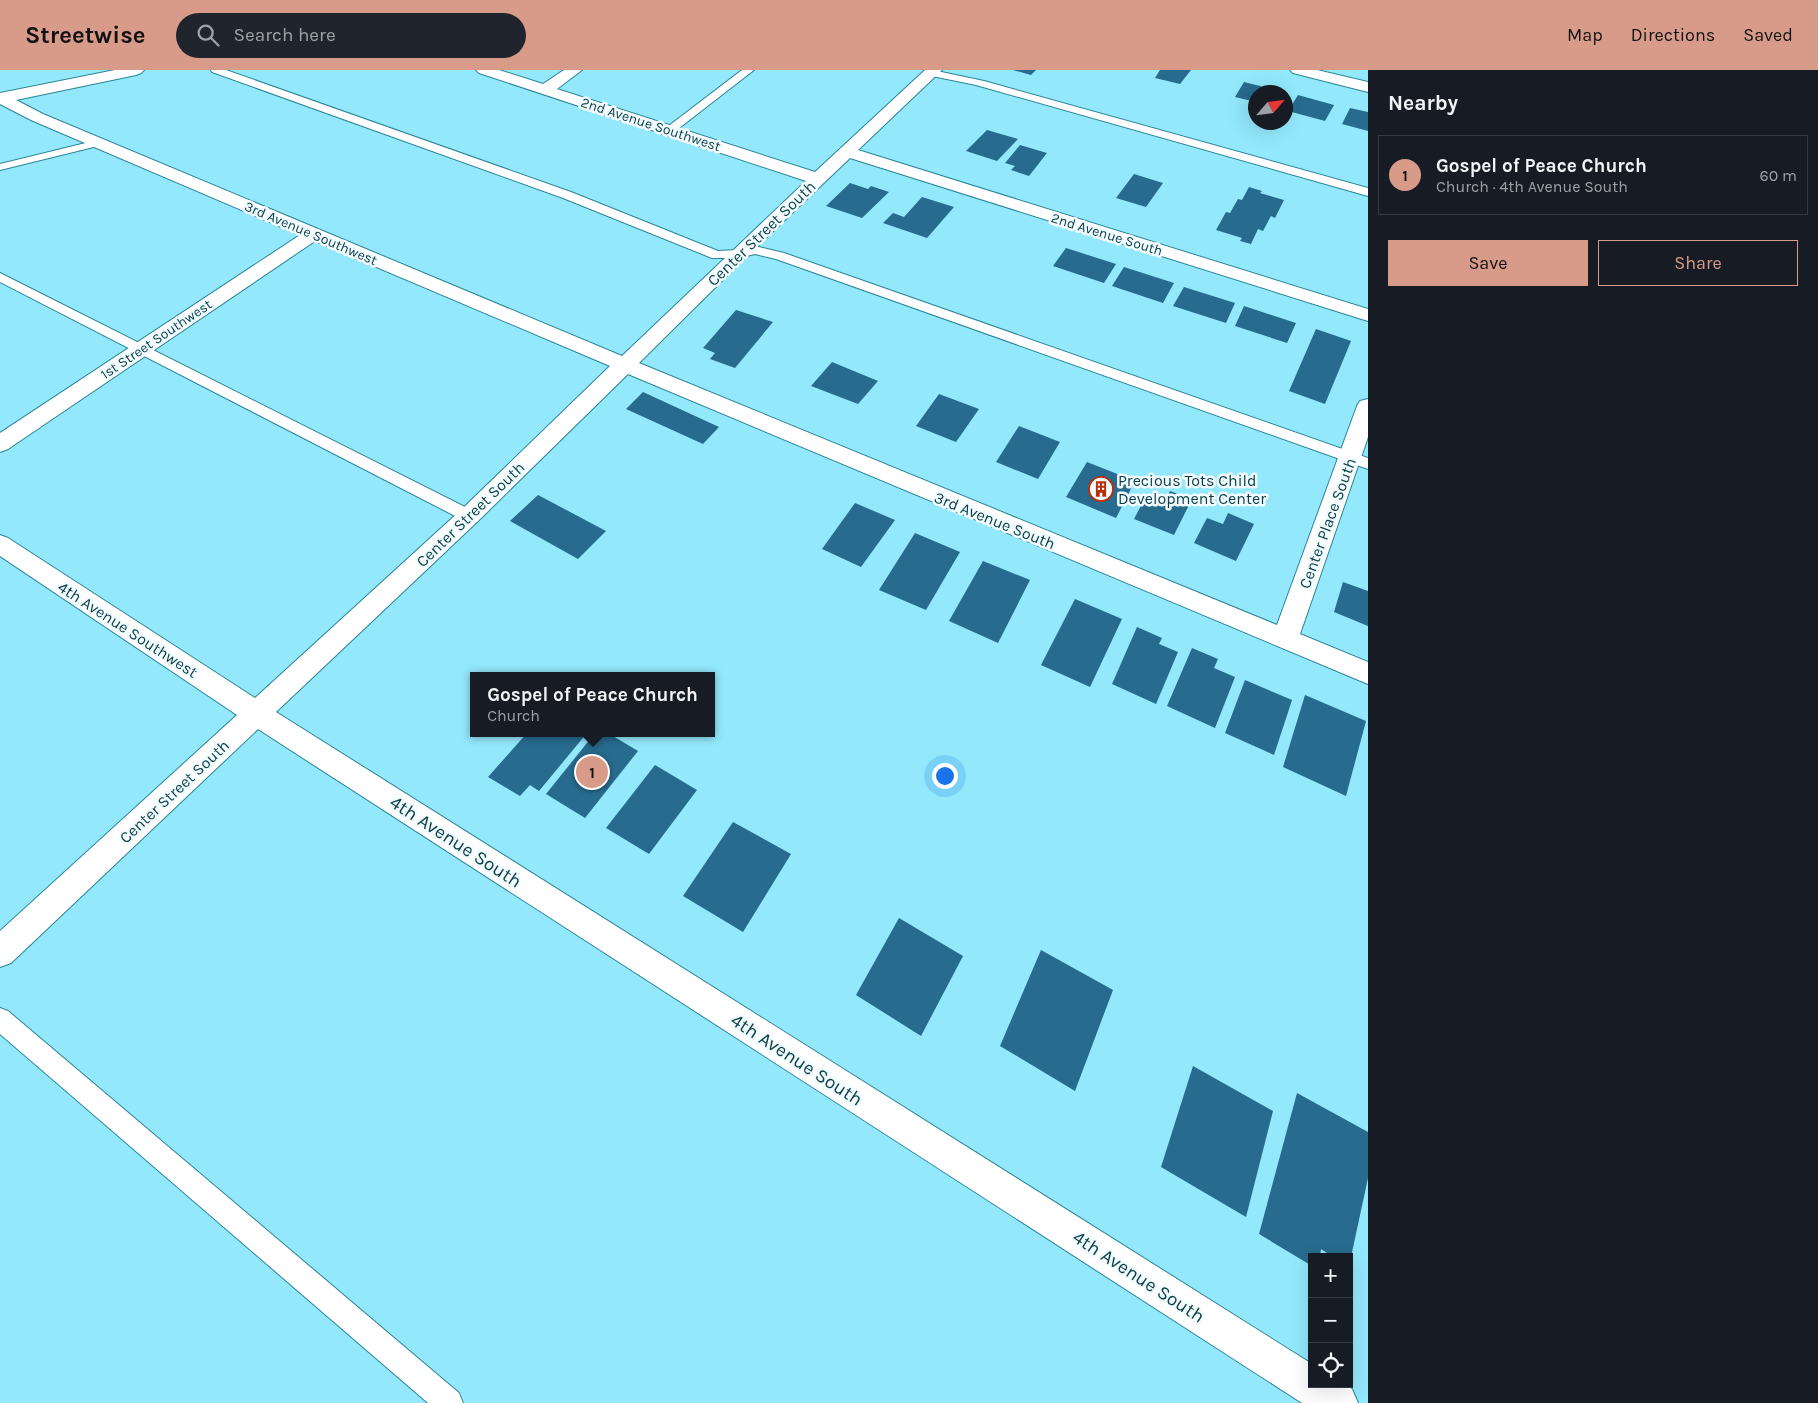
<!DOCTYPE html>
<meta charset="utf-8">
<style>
body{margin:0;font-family:Karla,sans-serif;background:#20242c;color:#f1f3f6}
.controls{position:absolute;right:15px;bottom:15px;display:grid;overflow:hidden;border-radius:0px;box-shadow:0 5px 20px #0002}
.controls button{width:45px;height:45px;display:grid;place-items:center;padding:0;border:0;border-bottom:1px solid #363941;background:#171b24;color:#f1f3f6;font:25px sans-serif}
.compass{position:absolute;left:1248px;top:15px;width:45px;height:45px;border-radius:50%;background:#171b24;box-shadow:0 5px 20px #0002;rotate:62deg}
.you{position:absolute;left:944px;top:705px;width:18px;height:18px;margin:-12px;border:4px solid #fff;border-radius:50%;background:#1a73e8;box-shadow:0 0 0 8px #1a73e833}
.badge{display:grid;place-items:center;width:32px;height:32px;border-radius:50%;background:#d89b8a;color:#111;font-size:16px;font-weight:700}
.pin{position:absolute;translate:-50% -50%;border:2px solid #fff;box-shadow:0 1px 5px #0006}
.popup{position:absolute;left:470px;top:602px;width:245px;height:65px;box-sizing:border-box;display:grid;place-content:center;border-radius:0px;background:#171b24;filter:drop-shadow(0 1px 4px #0005);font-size:16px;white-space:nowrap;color:#9ea1a6}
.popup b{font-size:19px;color:#f1f3f6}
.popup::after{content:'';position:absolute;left:50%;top:100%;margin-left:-10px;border:10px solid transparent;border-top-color:#171b24}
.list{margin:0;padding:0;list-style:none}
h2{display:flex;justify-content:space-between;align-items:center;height:65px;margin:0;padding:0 20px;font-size:21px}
h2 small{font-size:16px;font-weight:400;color:#9ea1a6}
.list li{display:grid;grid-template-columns:32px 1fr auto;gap:15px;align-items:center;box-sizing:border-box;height:80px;margin:0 10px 10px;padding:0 10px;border:1px solid #363941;border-radius:0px}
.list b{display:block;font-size:19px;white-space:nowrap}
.list p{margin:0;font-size:16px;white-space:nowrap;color:#9ea1a6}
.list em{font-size:16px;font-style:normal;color:#9ea1a6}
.actions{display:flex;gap:10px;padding:15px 20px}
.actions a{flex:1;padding:11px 0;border:1px solid #d89b8a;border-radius:0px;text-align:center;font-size:18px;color:#d89b8a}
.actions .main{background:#d89b8a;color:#111}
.icon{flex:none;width:28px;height:28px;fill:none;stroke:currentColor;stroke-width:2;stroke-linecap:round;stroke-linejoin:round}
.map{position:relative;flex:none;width:1368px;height:1333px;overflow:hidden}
header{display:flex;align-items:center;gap:30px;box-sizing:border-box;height:70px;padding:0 25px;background:#d89b8a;color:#111}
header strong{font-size:24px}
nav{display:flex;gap:28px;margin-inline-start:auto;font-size:18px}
.search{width:350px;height:45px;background:#20242c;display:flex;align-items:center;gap:12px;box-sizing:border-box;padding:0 18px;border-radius:28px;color:#9ea1a6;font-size:19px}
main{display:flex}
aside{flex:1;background:#171b24}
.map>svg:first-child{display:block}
.building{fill:#276b8e}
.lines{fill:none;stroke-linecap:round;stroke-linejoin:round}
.lane-casing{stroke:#2a8497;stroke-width:2}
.street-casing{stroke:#2a8497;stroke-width:2}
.lane{fill:#fff;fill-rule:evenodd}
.street{fill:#fff;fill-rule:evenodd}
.labels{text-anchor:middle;stroke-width:5;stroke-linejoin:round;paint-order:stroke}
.far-street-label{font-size:14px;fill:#0a3e49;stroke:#f2fcfe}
.street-label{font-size:16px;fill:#0a3e49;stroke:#f2fcfe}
.poi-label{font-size:16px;fill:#0a3e49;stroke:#f2fcfe;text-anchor:start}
.near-street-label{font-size:19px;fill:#0a3e49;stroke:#f2fcfe}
</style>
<header>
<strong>Streetwise</strong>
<div class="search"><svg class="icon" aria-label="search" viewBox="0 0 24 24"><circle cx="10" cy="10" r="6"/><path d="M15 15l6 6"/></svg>Search here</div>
<nav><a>Map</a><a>Directions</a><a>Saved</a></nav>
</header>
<main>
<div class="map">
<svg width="1368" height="1333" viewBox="0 0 1368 1333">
<rect width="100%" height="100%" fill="#93e8fc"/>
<g class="building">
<polygon points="1013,0 1036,0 1031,5"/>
<polygon points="1160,0 1191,0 1180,14 1155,8"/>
<polygon points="1244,12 1284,22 1256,22 1256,32 1235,27"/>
<polygon points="1298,25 1334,35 1325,51 1288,41"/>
<polygon points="1350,38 1368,42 1368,61 1342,54"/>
<polygon points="987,60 1018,69 997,91 966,81"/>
<polygon points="1020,75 1047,83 1029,106 1011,100 1015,96 1005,93"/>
<polygon points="1134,104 1163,113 1146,137 1116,128"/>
<polygon points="850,113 868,119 871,116 889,122 862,148 826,136"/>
<polygon points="1249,117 1262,121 1260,123 1284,130 1275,148 1271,146 1263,161 1258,159 1251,174 1240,171 1242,168 1216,160 1226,142 1230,143 1238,129 1242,130"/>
<polygon points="922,127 954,137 927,168 883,153 893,143 904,147"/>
<polygon points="1066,178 1116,194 1104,213 1053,196"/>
<polygon points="1124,197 1174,213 1163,233 1112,216"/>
<polygon points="1184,217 1235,233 1226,253 1173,236"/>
<polygon points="1244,236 1296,253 1287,273 1235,256"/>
<polygon points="736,240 773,252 735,298 710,289 715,283 703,278"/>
<polygon points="1316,259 1351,271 1325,334 1289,321"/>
<polygon points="832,292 878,311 858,334 811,316"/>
<polygon points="643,322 719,357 703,374 626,339"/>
<polygon points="939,324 979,339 956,372 916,356"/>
<polygon points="1019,356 1060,372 1038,409 996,392"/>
<polygon points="1087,392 1135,411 1116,448 1066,427"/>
<polygon points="1170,421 1192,429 1174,465 1134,449 1147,424 1165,431"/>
<polygon points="538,425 606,461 578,489 510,451"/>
<polygon points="855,433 895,450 861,497 822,479"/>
<polygon points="1228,443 1254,454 1236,491 1194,473 1207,448 1223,454"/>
<polygon points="915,463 960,482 926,540 879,520"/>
<polygon points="983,491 1030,510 998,573 949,551"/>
<polygon points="1343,512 1368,521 1368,556 1334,542"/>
<polygon points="1075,529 1122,549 1090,617 1041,595"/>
<polygon points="1137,557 1162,568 1159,574 1178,582 1156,634 1112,614"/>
<polygon points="1192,578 1218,589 1214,598 1235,607 1215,658 1167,636"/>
<polygon points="1245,610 1292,630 1274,685 1225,663"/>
<polygon points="1305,625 1366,651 1346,726 1283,697"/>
<polygon points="527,663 587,663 539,721 530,715 520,726 488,707"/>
<polygon points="595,663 608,663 638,681 585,748 546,724"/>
<polygon points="655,695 697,720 649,784 606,758"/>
<polygon points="733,752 791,784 743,862 683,826"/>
<polygon points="899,848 963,886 921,966 856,925"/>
<polygon points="1041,880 1113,920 1075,1021 1000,976"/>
<polygon points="1193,996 1273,1041 1246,1147 1161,1097"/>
<polygon points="1297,1023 1368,1062 1368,1108 1351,1187 1333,1187 1321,1179 1320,1187 1312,1187 1312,1196 1259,1164"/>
</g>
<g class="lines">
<defs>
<g id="lane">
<polygon points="211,0 226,0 571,122 718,181 738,180 755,176 784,183 1368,388 1368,399 776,189 755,184 738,188 712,188 563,128 212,2"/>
<polygon points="742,0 754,0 674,62 666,62 664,60 666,58"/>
<polygon points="932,0 984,11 1368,118 1368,126 976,15 927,5 926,3 927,1"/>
<polygon points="98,70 102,71 104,73 102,75 0,100 0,94"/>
<polygon points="0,203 475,442 477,446 475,450 469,452 463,450 0,212"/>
<polygon points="0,938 8,941 459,1323 463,1333 428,1333 0,964"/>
</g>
<g id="street">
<polygon points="115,0 144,0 141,3 136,5 16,30 43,44 622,286 806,111 479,3 476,0 499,0 543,14 564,0 582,0 557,19 815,102 925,0 942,0 858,80 1368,239 1368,251 850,88 745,188 639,293 1277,555 1357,336 1360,331 1368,329 1368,367 1300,564 1368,592 1368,614 628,304 477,452 276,642 1312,1294 1312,1314 1345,1314 1352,1319 1358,1333 1302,1333 258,659 11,893 0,897 0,861 237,645 0,486 0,465 8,468 255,628 461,440 610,296 315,171 8,379 0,382 0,363 300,165 31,50 0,34 0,23"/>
<polygon points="1290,0 1317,0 1368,12 1368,22 1293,3"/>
</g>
</defs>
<use href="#lane" class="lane-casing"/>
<use href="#street" class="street-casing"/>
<use href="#lane" class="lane"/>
<use href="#street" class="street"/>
</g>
<defs>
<symbol id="building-ring" viewBox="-11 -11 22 22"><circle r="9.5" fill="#f2fcfe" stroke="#b92f05" stroke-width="1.5"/><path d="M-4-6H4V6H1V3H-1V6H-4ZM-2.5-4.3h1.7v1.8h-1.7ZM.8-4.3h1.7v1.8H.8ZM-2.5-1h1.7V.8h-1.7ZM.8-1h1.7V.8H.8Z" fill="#b92f05"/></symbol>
</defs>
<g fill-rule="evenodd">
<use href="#building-ring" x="1087" y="405" width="28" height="28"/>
</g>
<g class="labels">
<g class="far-street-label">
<text transform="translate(651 54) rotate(18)" y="5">2nd Avenue Southwest</text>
<text transform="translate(311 163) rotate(23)" y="5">3rd Avenue Southwest</text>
<text transform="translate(1107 164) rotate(17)" y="5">2nd Avenue South</text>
<text transform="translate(156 269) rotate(-34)" y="5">1st Street Southwest</text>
</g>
<g class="street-label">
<text transform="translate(761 163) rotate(-44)" y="6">Center Street South</text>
<text transform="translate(470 444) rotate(-44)" y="6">Center Street South</text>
<text transform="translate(995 450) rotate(22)" y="6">3rd Avenue South</text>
<text transform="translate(1327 453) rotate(-70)" y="6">Center Place South</text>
<text transform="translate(128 559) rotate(33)" y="6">4th Avenue Southwest</text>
<text transform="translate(174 721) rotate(-43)" y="6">Center Street South</text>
</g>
<g class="poi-label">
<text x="1118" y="416">Precious Tots Child<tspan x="1118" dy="18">Development Center</tspan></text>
</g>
<g class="near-street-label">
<text transform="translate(456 771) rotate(33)" y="7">4th Avenue South</text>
<text transform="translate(797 989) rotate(33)" y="7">4th Avenue South</text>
<text transform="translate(1139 1206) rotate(33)" y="7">4th Avenue South</text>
</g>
</g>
</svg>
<div class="controls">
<button>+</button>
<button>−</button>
<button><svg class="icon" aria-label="locate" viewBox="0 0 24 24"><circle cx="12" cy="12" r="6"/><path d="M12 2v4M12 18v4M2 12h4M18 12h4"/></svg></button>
</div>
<svg class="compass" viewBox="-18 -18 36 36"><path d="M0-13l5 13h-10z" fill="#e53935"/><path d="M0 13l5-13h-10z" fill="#9ea1a6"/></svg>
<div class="you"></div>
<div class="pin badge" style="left:592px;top:702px">1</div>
<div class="popup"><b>Gospel of Peace Church</b>Church</div>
</div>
<aside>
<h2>Nearby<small></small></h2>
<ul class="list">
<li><span class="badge">1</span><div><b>Gospel of Peace Church</b><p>Church · 4th Avenue South</p></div><em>60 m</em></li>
</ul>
<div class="actions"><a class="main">Save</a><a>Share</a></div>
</aside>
</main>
